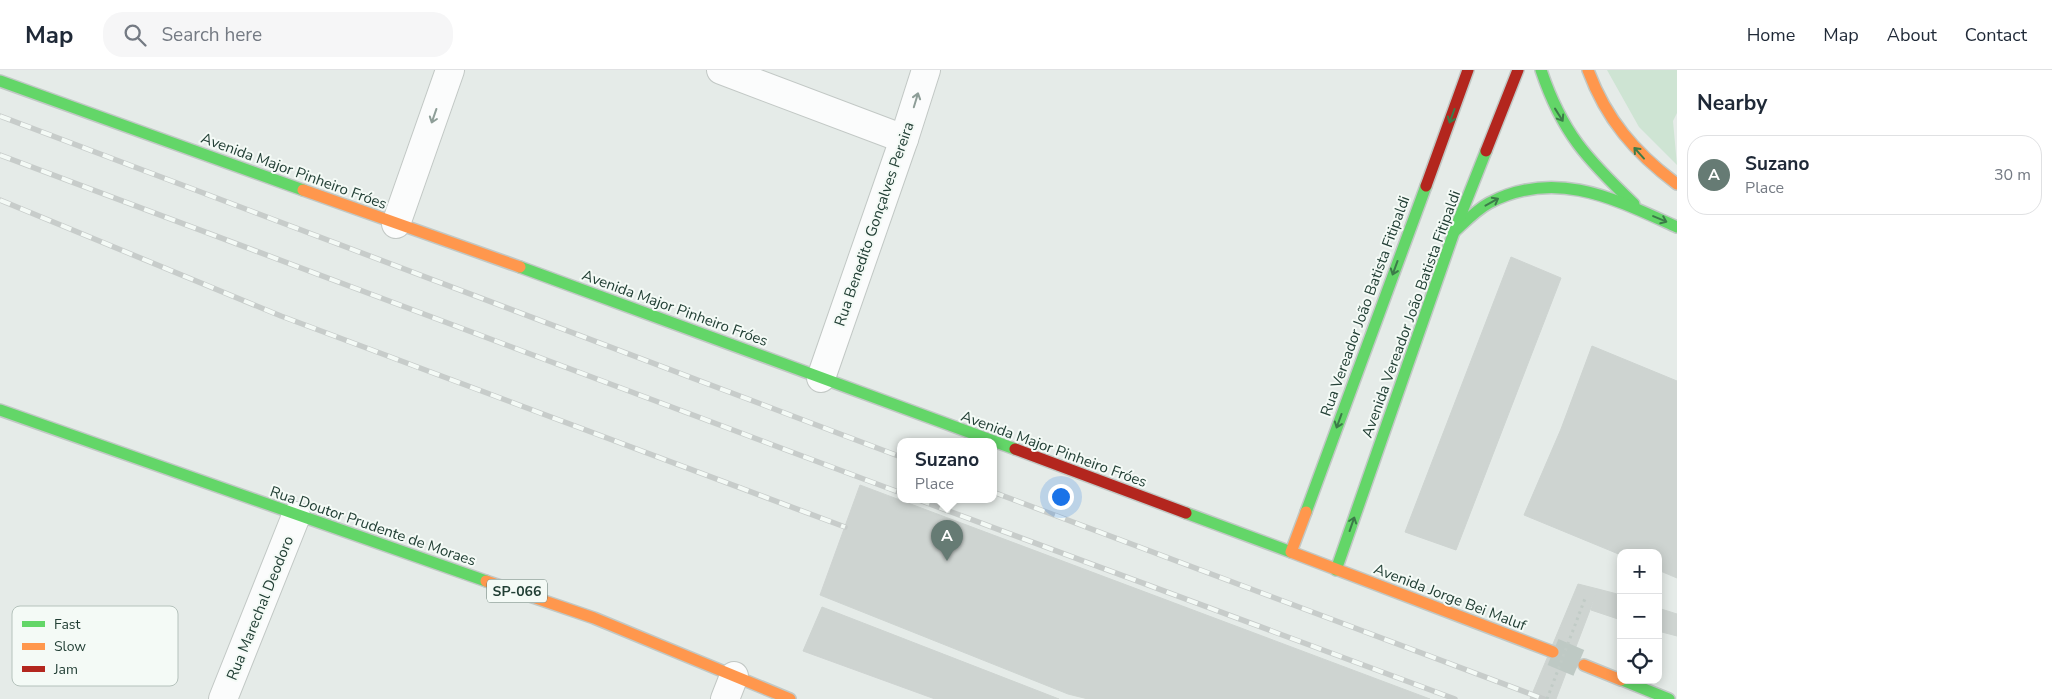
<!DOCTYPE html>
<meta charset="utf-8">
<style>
body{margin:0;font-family:"Nunito Sans",sans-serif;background:#f6f6f7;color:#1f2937}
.controls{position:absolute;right:15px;bottom:15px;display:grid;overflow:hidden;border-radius:10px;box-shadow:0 2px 12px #0003}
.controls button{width:45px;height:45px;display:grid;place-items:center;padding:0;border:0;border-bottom:1px solid #e0e1e3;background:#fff;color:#1f2937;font:25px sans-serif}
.you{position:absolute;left:1060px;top:426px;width:18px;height:18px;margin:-12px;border:4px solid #fff;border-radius:50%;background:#1a73e8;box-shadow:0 0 0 8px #1a73e833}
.badge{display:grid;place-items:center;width:32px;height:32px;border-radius:50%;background:#667b74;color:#fff;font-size:16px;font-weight:700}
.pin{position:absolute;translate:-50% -41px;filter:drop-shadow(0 1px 2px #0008)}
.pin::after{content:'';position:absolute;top:26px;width:18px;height:15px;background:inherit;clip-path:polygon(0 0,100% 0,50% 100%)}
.popup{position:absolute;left:897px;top:368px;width:100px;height:65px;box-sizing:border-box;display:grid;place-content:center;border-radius:10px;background:#fff;filter:drop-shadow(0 1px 4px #0005);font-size:16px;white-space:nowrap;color:#747a83}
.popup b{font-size:19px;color:#1f2937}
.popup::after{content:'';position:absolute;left:50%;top:100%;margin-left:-10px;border:10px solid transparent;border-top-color:#fff}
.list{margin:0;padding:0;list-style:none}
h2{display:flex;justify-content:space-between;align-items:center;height:65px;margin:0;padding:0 20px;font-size:21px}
h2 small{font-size:16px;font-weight:400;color:#747a83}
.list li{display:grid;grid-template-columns:32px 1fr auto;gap:15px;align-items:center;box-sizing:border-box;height:80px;margin:0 10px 10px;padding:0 10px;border:1px solid #e0e1e3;border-radius:20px}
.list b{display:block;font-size:19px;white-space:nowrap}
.list p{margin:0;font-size:16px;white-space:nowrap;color:#747a83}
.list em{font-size:16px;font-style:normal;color:#747a83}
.icon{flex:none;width:28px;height:28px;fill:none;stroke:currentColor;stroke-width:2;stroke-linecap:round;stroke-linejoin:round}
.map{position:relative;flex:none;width:1677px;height:629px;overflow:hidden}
header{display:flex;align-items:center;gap:30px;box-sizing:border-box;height:70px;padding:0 25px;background:#fff;border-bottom:1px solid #e0e1e3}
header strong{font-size:24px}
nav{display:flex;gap:28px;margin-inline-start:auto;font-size:18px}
.search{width:350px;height:45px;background:#f6f6f7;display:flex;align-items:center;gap:12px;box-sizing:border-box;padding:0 18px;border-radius:20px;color:#747a83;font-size:19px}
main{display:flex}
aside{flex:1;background:#fff}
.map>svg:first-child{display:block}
.green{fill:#cee4d3}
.building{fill:#ced4d1;stroke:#ced4d1}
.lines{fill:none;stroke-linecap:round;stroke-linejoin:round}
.primary-tunnel{stroke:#bec9c4;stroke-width:28;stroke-dasharray:28 14;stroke-linecap:butt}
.street-casing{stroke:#c2c8c5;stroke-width:30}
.fast-casing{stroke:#c1c8c5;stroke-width:14}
.slow-casing{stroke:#c1c8c5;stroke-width:14}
.jam-casing{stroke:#c1c8c5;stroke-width:14}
.street{stroke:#fbfcfc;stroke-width:28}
.fast{stroke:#63d668;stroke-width:11}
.slow{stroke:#ff974d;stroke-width:11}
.jam{stroke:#b3261e;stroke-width:11}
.rail-casing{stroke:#c7ccca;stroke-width:5.5}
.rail{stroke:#f4faf6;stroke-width:4;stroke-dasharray:11;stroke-linecap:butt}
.path-bridge{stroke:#c1cbc6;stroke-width:3;stroke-dasharray:2.5 4;stroke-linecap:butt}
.oneway{stroke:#8e9e98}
.oneway2{stroke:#3c7b49}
.labels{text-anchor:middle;stroke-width:4;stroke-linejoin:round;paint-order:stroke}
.shield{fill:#f4faf6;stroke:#61776f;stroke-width:1}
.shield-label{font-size:14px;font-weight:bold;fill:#223f35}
.street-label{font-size:15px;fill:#223f35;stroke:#f4faf6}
.key{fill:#f4faf6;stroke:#b5c2bc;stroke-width:1}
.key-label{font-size:14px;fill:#223f35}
</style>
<header>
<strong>Map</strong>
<div class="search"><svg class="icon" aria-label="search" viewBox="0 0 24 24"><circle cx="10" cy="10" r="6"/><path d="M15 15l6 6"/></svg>Search here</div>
<nav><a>Home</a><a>Map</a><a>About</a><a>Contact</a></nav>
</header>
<main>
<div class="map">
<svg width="1677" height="629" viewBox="0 0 1677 629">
<rect width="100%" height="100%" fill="#e5ebe8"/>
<polygon class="green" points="1607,0 1677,0 1677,43 1673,51 1677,95 1639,57"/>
<g class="building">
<polygon points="1511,187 1561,208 1456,480 1405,462"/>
<polygon points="1592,276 1677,311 1677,508 1658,500 1658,483 1621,483 1621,485 1524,445 1561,359"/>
<polygon points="860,415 1430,629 1088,629 1068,624 820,525"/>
<polygon points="1578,514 1598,519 1556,629 1530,629"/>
<polygon points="1598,519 1621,525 1621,550 1591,540"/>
<polygon points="822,537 1059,629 935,629 803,581"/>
<polygon points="1658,538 1677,544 1677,566 1658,561"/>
</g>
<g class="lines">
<polyline class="primary-tunnel" points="1553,582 1584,595"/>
<defs>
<g id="street">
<polyline points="721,0 904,69"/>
<polyline points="396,154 450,0"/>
<polyline points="821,308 904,69 926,0"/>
<polyline points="223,629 296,446"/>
<polyline points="725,629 734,606"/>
</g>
<g id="fast">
<path d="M1541 0C1562 63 1587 89 1634 134"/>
<polyline points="0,11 303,120"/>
<path d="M1454 162C1465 152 1476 140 1489 133 1556 98 1615 129 1677 157"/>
<polyline points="520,197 1015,379"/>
<polyline points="0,340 486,511"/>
<polyline points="1306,442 1426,116"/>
<polyline points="1186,443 1291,482"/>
<polyline points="1336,500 1454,162 1486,81"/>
<polyline points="1622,610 1669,629"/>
</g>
<g id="slow">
<path d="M1588 0C1606 49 1635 83 1677 114"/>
<polyline points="303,120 520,197"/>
<polyline points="1306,442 1291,482 1553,582"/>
<polyline points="486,511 594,548 790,629"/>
<polyline points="1584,595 1621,610"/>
</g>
<g id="jam">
<polyline points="1486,81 1518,0"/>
<polyline points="1426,116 1468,0"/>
<polyline points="1015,379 1186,443"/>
</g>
</defs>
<use href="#street" class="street-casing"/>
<use href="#fast" class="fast-casing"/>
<use href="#slow" class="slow-casing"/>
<use href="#jam" class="jam-casing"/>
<use href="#street" class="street"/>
<use href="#fast" class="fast"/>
<use href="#slow" class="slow"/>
<use href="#jam" class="jam"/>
<defs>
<g id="rail">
<polyline points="0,46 901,387"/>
<polyline points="0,85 901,423"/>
<polyline points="0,130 281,246 845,457"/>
<polyline points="993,422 1544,629"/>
<polyline points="919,430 1455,629"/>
</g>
</defs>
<use href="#rail" class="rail-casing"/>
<use href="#rail" class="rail"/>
<polyline class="path-bridge" points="1547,629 1586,526"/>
</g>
<defs><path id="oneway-shaft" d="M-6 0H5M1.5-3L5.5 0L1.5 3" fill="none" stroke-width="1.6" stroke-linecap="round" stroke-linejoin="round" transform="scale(1.25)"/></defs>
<g class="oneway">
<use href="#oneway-shaft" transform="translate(916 30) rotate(-73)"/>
<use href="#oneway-shaft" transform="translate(434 46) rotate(109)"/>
</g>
<g class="oneway2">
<use href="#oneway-shaft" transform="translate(1559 45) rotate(58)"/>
<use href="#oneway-shaft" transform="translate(1452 46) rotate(110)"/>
<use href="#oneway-shaft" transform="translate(1639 83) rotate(-132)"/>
<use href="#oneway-shaft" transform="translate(1492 132) rotate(-29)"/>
<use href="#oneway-shaft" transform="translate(1660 149) rotate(23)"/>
<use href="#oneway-shaft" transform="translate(1395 198) rotate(110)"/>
<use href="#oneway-shaft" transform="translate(1339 351) rotate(110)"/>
<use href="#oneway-shaft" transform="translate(1352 454) rotate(-71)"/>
</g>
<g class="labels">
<rect class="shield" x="487" y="509.5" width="60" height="23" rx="4"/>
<g class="shield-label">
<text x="517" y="526">SP-066</text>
</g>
<g class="street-label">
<text transform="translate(294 101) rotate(20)" y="5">Avenida Major Pinheiro Fróes</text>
<text transform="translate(874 154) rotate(-71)" y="5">Rua Benedito Gonçalves Pereira</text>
<text transform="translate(1365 236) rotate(-70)" y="5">Rua Vereador João Batista Fitipaldi</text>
<text transform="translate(675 238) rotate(20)" y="5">Avenida Major Pinheiro Fróes</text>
<text transform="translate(1411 244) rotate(-70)" y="5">Avenida Vereador João Batista Fitipaldi</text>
<text transform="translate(1054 379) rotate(20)" y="5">Avenida Major Pinheiro Fróes</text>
<text transform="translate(373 456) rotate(19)" y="5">Rua Doutor Prudente de Moraes</text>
<text transform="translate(1450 527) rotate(21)" y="5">Avenida Jorge Bei Maluf</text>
<text transform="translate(260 538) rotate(-68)" y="5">Rua Marechal Deodoro</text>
</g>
</g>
<rect x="12" y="536" width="166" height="80" rx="8" class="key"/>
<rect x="22" y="551" width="23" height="6" fill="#63d668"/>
<rect x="22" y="573" width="23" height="7" fill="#ff974d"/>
<rect x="22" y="596" width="23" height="6" fill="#b3261e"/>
<g class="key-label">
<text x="54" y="559">Fast</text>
<text x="54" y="581">Slow</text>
<text x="54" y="604">Jam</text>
</g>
</svg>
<div class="controls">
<button>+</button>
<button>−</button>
<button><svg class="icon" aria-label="locate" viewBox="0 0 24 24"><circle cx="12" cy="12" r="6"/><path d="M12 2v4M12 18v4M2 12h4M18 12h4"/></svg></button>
</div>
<div class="you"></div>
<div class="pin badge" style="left:947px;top:491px">A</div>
<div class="popup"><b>Suzano</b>Place</div>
</div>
<aside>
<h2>Nearby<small></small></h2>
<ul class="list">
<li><span class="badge">A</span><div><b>Suzano</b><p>Place</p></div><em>30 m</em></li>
</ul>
</aside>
</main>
